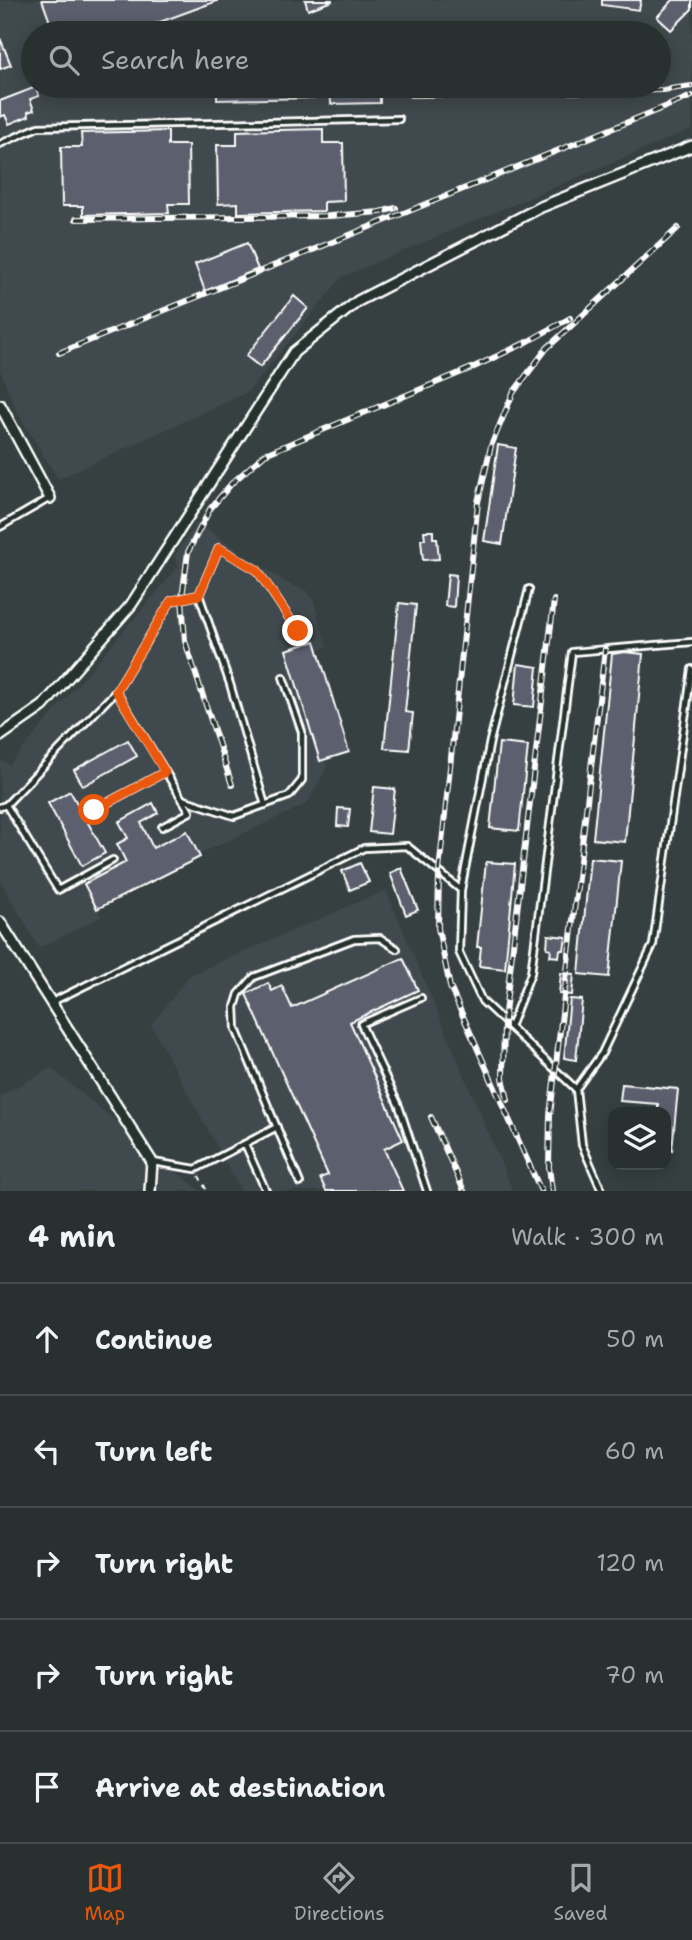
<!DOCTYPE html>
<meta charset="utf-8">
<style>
body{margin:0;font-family:"Shantell Sans",sans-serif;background:#343c3c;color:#f1f3f6}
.controls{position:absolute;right:21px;bottom:21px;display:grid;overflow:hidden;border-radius:14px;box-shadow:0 4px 18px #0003}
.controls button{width:63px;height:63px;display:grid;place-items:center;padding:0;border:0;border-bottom:2px solid #444b4c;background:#283030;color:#f1f3f6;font:35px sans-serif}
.stop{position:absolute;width:21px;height:21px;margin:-16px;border:5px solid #ea580c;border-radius:50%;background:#fff}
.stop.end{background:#ea580c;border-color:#fff;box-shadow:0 2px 7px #0008}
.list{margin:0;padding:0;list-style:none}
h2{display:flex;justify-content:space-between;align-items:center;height:91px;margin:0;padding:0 28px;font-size:30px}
h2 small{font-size:23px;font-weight:400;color:#a5a9ab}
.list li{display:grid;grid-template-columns:46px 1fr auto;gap:21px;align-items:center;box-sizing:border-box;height:112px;padding:0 28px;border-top:2px solid #444b4c}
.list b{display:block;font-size:26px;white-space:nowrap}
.list em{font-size:23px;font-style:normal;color:#a5a9ab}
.icon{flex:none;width:38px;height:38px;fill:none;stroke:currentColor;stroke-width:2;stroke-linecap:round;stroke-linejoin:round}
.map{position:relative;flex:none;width:692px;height:1191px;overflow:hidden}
.search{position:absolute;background:#283030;box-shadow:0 4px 18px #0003;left:21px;right:21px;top:21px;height:77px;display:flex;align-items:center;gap:18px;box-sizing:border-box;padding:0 24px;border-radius:38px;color:#a5a9ab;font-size:26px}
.sheet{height:651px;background:#283030}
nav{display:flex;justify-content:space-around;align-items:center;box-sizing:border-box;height:98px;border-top:2px solid #444b4c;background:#283030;font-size:19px;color:#a5a9ab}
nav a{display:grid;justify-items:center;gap:4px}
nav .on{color:#ea580c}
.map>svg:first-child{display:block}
.built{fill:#41494e;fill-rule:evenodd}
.building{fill:#5b5f6d;stroke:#fff;stroke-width:2}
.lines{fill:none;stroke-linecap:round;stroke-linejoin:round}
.service-casing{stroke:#fff;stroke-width:10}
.minor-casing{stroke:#fff;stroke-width:14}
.path{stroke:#fff;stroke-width:2;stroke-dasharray:5 5;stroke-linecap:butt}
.service{stroke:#26332d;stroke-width:4.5}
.minor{stroke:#26332d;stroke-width:9}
.rail-casing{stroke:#fff;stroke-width:6}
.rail{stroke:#26332d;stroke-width:3.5;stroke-dasharray:10;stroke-linecap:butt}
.route{stroke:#ea580c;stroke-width:9}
</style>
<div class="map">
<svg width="692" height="1191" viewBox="0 0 692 1191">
<rect width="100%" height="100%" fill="#364040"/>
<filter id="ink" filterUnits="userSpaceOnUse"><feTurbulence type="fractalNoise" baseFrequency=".0143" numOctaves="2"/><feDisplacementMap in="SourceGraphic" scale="14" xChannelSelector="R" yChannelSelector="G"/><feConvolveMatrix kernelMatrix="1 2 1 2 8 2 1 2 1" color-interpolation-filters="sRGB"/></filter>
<g filter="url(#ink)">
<g class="built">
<path d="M0 0H692V129L342 277 248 392 58 479 17 412 0 370ZM33 33H659V86H33Z"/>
<polygon points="197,523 287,583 307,591 313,599 327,646 318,650 326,769 307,804 199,854 200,857 98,909 101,917 39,948 0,880 0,762 2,760 9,765 179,566 174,556"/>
<polygon points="386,890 513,1191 241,1191 151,1025 190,975"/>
<polygon points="51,1068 200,1191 0,1191 0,1096"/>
</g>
<g class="building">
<polygon points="42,0 217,0 217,1 130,33 54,33"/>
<polygon points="305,0 332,0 332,1 308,10"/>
<polygon points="602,0 641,0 639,10 602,5"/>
<polygon points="673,0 692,0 692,9 671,30 657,17"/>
<polygon points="0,38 11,65 0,69"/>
<polygon points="86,86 115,86 116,87 89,96"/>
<polygon points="217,86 314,86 314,98 217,100"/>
<polygon points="330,86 380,86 380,103 331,104"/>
<polygon points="36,87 39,96 30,99 34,110 28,112 29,116 9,124 5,115 0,117 0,101"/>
<polygon points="323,129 323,143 343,143 344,201 324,202 324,211 238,213 238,203 218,204 217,145 237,145 237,131"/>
<polygon points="168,131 168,145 188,145 189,204 168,204 169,213 83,215 83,206 62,206 61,147 82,147 81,133"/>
<polygon points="247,243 258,269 205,291 195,264"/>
<polygon points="294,296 308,308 260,367 246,356"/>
<polygon points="498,445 516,448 502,544 484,541"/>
<polygon points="424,531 433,531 433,538 437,538 439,559 423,560 421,539 425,539"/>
<polygon points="448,574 456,575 454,607 445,606"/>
<polygon points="399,603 416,605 405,712 413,713 409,750 384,748"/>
<polygon points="315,641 349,752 320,761 286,650"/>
<polygon points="625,652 643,654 625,842 593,839 612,654"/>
<polygon points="518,664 538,667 534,707 514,705"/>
<polygon points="128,740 137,756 83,786 74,770"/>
<polygon points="499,743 528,746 519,831 490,828"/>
<polygon points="374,787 395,789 390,834 369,832"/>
<polygon points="70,791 105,853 82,866 48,803"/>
<polygon points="153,803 158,813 141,823 153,848 187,831 200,857 97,909 84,884 126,862 117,844 128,838 119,822"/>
<polygon points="338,808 350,809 348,827 337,826"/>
<polygon points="590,858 621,861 609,977 579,974"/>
<polygon points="486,862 515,864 505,969 479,966 481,947 477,947"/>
<polygon points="360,863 369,882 350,890 342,871"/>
<polygon points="401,868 418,910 406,915 390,873"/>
<polygon points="548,935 566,937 564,950 560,950 559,957 550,956 551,949 547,948"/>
<polygon points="403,958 418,990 350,1022 403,1140 384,1149 403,1191 326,1191 320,1178 328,1175 246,994 268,983 272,991 282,986 292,1008"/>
<polygon points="561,973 574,974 572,995 559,994"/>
<polygon points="570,999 582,1000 576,1060 564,1058"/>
<polygon points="622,1084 678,1089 672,1150 666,1149 666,1112 658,1112 658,1104 620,1101"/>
</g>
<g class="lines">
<defs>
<g id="service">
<polyline points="0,144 38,127 399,119"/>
<polyline points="0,527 50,498"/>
<polyline points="116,691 190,812 162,827"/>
<polyline points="182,799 234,816 289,796 302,780 302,732 283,677"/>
<polyline points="6,805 58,890 113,860"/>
<polyline points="265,805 230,684 199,595 219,548 257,570 298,631"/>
<polyline points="0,807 6,805 116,691 171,601 199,595"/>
<polyline points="94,810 165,772"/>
<polyline points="461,890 490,741 529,589"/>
<polyline points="421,998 361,1024 399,1106 427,1191"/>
<polyline points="52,1002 364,848 407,846 461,890 459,952 482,1001 576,1089 582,1145 602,1191"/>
<polyline points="510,1027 531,973 572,652 692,642"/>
<polyline points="576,1089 602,1053 653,945 692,669"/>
<polyline points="245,1144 266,1191"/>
<polyline points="153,1162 196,1169 277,1127"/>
<polyline points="300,1183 236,1029 235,1007 239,994 254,977 354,939 380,938 397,949"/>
</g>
<g id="minor">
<polyline points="0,405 50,498"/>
<polyline points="0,736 43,706 131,605 294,352 358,301 541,207 692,146"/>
<polyline points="0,922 152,1162 150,1191"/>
</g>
</defs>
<use href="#service" class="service-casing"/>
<use href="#minor" class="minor-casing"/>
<polyline class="path" points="199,1176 207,1191"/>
<use href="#service" class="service"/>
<use href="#minor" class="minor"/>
<defs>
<g id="rail">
<polyline points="411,95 663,90 692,86"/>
<polyline points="76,219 330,216 380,212 396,208"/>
<polyline points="59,353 692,96"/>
<polyline points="232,785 185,641 182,598 188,552 210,509 232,483 265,454 474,367 527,342 570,318"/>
<polyline points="508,1100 503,1078 504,1021 554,600"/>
<polyline points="431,1117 464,1191"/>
<polyline points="541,1191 450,987 438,928 439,871 478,502 491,446 513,393 547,348 678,228"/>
<polyline points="552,1191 549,1167 550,1115 605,649"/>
</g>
</defs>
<use href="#rail" class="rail-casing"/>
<use href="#rail" class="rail"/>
</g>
</g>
<g class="lines" filter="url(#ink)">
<polyline class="route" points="94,810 165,772 116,691 171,601 199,595 219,548 257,570 298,631"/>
</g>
</svg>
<div class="controls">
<button><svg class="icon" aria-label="layers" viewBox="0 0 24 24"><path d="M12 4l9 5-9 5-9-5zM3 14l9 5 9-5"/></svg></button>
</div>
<div class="stop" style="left:94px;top:810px"></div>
<div class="stop end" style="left:298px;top:631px"></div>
<div class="search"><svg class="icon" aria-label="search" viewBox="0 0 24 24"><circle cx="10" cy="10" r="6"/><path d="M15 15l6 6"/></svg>Search here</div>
</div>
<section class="sheet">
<h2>4 min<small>Walk · 300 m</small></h2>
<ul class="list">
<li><svg class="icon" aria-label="ahead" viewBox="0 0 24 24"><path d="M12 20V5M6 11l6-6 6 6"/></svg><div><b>Continue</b></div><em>50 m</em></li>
<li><svg class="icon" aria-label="left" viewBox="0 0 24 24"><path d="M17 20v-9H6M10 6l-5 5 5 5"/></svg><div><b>Turn left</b></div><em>60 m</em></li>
<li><svg class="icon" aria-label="right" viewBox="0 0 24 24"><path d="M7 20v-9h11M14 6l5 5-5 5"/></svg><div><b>Turn right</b></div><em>120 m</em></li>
<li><svg class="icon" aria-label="right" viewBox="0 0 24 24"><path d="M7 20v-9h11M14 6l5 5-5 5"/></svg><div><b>Turn right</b></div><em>70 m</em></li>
<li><svg class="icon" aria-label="arrive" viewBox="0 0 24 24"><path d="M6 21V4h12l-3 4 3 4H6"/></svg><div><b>Arrive at destination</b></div></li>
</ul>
</section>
<nav>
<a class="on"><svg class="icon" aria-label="map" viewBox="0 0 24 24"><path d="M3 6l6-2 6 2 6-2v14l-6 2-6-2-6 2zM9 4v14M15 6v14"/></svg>Map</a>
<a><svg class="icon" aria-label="directions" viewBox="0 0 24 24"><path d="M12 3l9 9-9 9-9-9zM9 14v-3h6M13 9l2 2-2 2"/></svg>Directions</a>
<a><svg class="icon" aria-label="saved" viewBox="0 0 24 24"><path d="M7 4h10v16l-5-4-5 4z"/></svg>Saved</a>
</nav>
